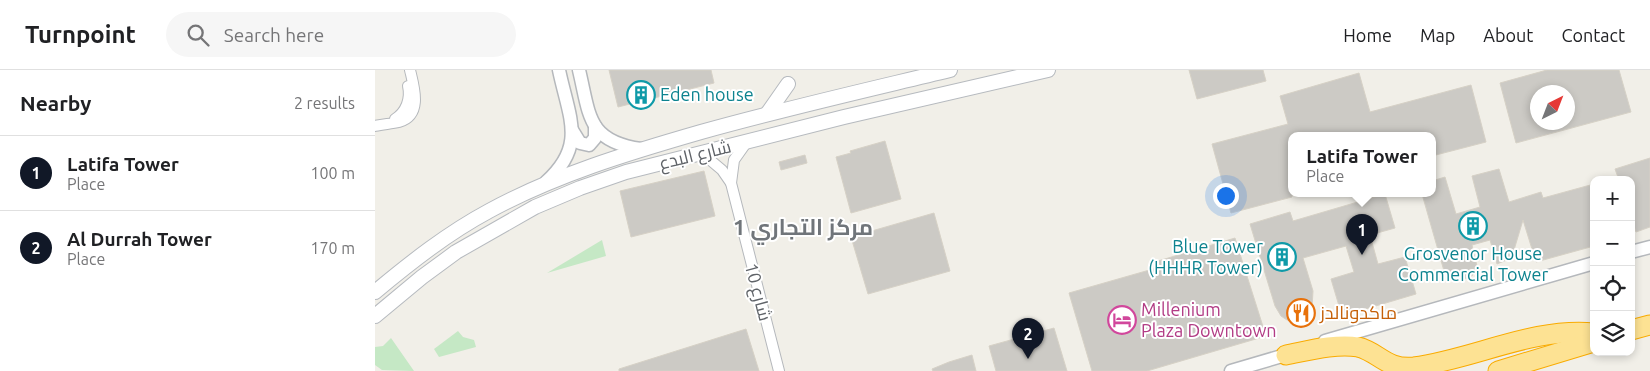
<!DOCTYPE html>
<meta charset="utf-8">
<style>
body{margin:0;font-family:Ubuntu,Cairo,sans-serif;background:#f6f6f6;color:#202124}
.controls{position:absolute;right:15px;bottom:15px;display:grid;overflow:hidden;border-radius:10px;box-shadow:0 2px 8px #0003}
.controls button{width:45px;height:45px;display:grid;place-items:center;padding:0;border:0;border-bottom:1px solid #e0e0e0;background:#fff;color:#202124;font:25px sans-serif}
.compass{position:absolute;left:1155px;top:15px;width:45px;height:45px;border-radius:50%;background:#fff;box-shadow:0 2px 8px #0003;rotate:42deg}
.you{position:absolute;left:850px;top:125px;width:18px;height:18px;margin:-12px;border:4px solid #fff;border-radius:50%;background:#1a73e8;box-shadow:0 0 0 8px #1a73e833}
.badge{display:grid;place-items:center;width:32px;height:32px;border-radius:50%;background:#111827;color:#fff;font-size:16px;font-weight:700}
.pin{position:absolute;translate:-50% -41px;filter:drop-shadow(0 1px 2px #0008)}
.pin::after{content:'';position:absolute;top:26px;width:18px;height:15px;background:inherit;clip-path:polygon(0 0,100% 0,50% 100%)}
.popup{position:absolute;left:913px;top:62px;width:148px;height:65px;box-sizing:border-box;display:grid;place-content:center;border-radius:10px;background:#fff;filter:drop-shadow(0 1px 4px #0005);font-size:16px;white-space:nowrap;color:#757577}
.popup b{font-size:19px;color:#202124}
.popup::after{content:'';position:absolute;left:50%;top:100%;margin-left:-10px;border:10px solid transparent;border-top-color:#fff}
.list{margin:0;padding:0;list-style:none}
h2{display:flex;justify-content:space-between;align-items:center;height:65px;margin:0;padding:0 20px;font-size:21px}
h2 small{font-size:16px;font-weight:400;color:#757577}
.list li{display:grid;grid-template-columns:32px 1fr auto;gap:15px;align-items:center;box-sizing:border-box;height:75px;padding:0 20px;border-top:1px solid #e0e0e0}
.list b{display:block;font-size:19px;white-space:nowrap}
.list p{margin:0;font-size:16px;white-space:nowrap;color:#757577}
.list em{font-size:16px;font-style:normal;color:#757577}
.icon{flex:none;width:28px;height:28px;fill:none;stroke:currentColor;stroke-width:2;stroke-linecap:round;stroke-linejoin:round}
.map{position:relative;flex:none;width:1275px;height:301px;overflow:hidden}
header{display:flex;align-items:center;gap:30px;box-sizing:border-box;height:70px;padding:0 25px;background:#fff;border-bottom:1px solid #e0e0e0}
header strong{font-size:24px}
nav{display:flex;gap:28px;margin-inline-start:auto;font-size:18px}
.search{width:350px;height:45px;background:#f6f6f6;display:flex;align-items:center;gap:12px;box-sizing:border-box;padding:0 18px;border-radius:28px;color:#757577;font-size:19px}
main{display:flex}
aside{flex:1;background:#fff}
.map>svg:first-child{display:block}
.green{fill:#c5e8c5}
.building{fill:#cccac5;stroke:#d6d1c6;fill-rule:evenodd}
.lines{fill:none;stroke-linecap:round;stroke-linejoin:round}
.minor-casing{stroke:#b5b8bc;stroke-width:12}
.tertiary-casing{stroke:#b5b8bc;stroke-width:15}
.secondary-casing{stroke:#b6babf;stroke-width:16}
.motorway-casing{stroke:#f9ab00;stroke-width:21}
.minor{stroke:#fff;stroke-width:10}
.tertiary{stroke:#fff;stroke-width:12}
.secondary{stroke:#fff;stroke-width:14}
.motorway{stroke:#fde293;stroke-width:19}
.labels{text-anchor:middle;stroke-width:4;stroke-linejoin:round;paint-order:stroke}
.culture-label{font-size:18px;fill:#0d838f;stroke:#fff;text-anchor:start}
.street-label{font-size:18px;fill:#5f6368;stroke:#fff}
.hotel-label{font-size:18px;fill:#b23c85;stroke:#fff;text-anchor:start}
.food-label{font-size:18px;fill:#c56008;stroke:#fff;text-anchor:start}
.district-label{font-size:22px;font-weight:bold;fill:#70757a;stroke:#fff}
</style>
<header>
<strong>Turnpoint</strong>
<div class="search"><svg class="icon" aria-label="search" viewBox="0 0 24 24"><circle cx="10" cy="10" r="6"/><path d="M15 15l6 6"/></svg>Search here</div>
<nav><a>Home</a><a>Map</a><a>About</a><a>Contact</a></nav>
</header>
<main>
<aside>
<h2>Nearby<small>2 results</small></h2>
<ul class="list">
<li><span class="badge">1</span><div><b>Latifa Tower</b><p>Place</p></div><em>100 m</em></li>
<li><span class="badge">2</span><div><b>Al Durrah Tower</b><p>Place</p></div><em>170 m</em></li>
</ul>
</aside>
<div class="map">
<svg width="1275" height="301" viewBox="0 0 1275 301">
<rect width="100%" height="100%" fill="#f1efe8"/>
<g class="green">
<polygon points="227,170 231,186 172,203"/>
<polygon points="83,261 88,267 99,270 101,277 64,287 59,279"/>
<polygon points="16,268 39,301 7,300 0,295 0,277 8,276"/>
</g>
<g class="building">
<polygon points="234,0 336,0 339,13 243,37"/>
<polygon points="814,0 888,0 891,11 822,29"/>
<path d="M1172 0H1244L1256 42 1141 73 1125 13ZM1162 22H1192V52H1162Z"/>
<polygon points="984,3 995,42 1096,15 1111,72 1057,86 1057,66 917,66 917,98 913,99 917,113 917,127 856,143 837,74 913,54 905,26"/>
<polygon points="510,71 526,129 476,143 461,87 476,83 475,81"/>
<polygon points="430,85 432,93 406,100 404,92"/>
<polygon points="1275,88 1275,157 1261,162 1256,147 1256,110 1244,110 1240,99"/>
<polygon points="1124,99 1134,132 1166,122 1168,128 1219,114 1219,176 1161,192 1148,150 1139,180 1134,189 1122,194 1115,170 1097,175 1102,196 1097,206 1084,211 1073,206 1069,201 1047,124 1057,124 1057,111 1070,107 1081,144 1105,137 1097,106"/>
<polygon points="329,101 340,146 256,167 245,121"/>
<polygon points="1010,124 1020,158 995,165 1003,194 1030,187 1041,224 967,246 956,209 979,202 971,176 928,188 938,221 937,238 929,248 921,251 912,250 906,246 900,236 875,154 915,142 918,151"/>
<polygon points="559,143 575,201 493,224 476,167"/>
<polygon points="860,168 891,266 772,301 717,301 694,223 785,197 783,191"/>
<polygon points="679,258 692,301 621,301 614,276"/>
<polygon points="371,259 384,301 244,301 244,299"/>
<polygon points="597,285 601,301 558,301 557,299 574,292"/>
</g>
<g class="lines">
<defs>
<g id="minor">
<path d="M20 49C31 42 36 29 33 16"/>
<path d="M0 56C8 54 16 54 24 52 48 45 39 17 35 0"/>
<polyline points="371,73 359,90 356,113 404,301"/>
<polyline points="328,84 347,100 356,113"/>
</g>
<g id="tertiary">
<path d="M204 0C215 46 212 71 266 79"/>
<polyline points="197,60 205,73 214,75 220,68 220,56"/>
<path d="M171 112C212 75 194 48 184 0"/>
<polyline points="1256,182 1275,177"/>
<polyline points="950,271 1219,193"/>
<polyline points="856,301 917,283"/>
</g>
<g id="secondary">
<polyline points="392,44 413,14"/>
<path d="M0 222C36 192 73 163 114 141 180 105 253 83 326 62 408 39 492 20 575 0"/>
<polyline points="0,246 47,207 81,182 160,137 205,118 251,102 469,47 673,0"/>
</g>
<g id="motorway">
<polyline points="1256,260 1275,255"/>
<path d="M911 285C932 281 961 273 983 277 1004 282 1011 300 1039 297 1099 289 1158 257 1219 263"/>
<polyline points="1123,301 1219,272"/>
</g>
</defs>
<use href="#minor" class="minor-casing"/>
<use href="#tertiary" class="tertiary-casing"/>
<use href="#secondary" class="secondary-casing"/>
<use href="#motorway" class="motorway-casing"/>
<use href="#minor" class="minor"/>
<use href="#tertiary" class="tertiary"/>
<use href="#secondary" class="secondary"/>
<use href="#motorway" class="motorway"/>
</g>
<defs>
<symbol id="building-ring" viewBox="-11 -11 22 22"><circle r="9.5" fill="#fff" stroke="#0f9aa8" stroke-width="1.5"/><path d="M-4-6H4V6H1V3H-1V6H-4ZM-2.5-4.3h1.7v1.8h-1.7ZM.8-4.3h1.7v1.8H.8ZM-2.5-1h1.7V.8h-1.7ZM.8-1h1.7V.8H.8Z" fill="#0f9aa8"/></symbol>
<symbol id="restaurant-ring" viewBox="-11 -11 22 22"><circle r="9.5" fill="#fff" stroke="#e8710a" stroke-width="1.5"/><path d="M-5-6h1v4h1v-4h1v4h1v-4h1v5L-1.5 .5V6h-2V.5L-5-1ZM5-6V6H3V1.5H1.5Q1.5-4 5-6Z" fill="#e8710a"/></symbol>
<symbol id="hotel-ring" viewBox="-11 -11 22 22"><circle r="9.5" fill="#fff" stroke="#d1479c" stroke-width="1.5"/><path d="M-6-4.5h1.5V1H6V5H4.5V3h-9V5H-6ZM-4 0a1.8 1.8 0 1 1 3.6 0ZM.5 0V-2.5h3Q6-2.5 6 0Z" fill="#d1479c"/></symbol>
</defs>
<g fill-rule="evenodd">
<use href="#building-ring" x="250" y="9" width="32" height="32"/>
<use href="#building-ring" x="1082" y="140" width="32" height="32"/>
<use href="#building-ring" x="891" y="171" width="32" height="32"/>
<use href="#restaurant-ring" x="910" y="227" width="32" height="32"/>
<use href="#hotel-ring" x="731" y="234" width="32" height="32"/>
</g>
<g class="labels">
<g class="culture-label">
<text x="285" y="31">Eden house</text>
<text x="888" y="183" text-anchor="end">Blue Tower<tspan x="888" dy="21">(HHHR Tower)</tspan></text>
<text x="1098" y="190" text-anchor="middle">Grosvenor House<tspan x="1098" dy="21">Commercial Tower</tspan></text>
</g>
<g class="street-label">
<text transform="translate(320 85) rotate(-14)" y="6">شارع البدع</text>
<text transform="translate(383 222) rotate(75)" y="6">شارع 10</text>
</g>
<g class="hotel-label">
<text x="766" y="246">Millenium<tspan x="766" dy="21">Plaza Downtown</tspan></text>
</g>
<g class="food-label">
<text x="945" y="249">ماكدونالدز</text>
</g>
<g class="district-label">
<text x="428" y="165">مركز التجاري 1</text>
</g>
</g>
</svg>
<div class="controls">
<button>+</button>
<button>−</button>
<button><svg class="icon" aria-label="locate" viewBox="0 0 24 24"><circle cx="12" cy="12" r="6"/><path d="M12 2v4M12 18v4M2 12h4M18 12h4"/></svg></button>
<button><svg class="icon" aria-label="layers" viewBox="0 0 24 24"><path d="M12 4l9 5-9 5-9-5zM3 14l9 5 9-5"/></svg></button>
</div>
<svg class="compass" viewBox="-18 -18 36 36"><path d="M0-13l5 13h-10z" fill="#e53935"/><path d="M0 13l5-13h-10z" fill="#757577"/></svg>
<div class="you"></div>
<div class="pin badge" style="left:987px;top:185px">1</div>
<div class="popup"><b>Latifa Tower</b>Place</div>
<div class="pin badge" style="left:653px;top:289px">2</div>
</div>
</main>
